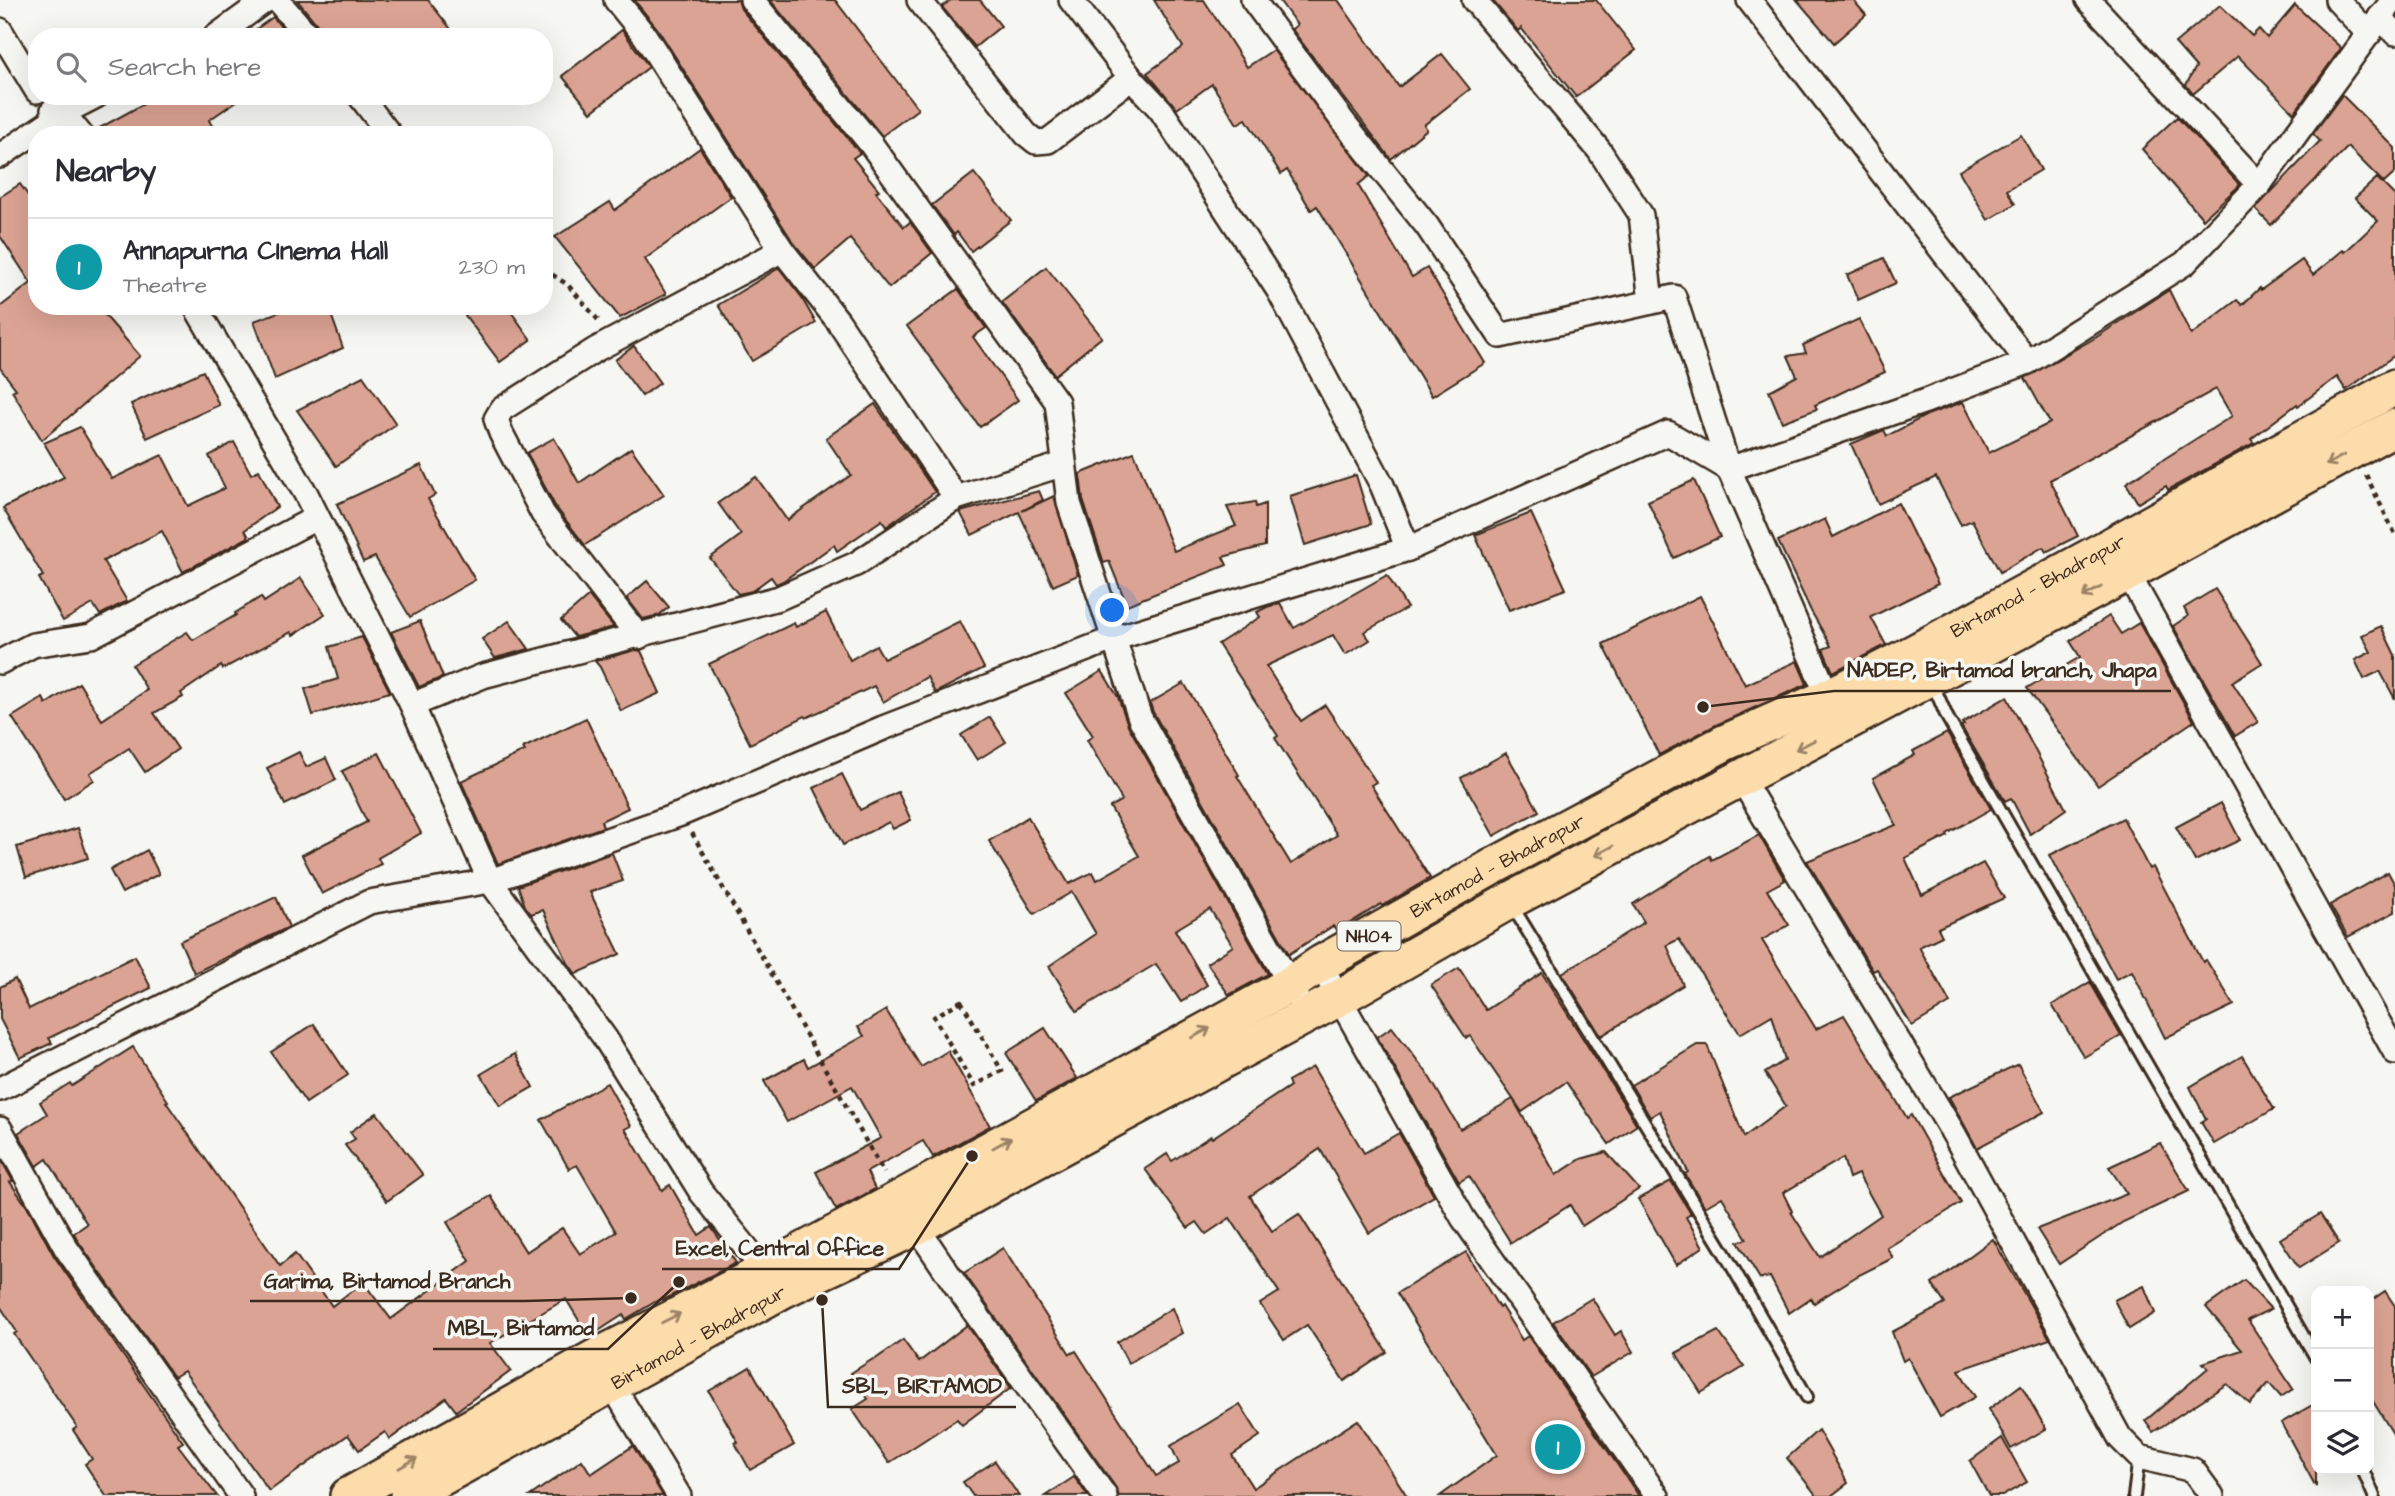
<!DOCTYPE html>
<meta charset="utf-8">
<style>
body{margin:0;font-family:"Architects Daughter",sans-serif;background:#f7f7f7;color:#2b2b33}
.controls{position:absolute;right:21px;bottom:21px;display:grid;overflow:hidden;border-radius:14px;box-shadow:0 7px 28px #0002}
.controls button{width:63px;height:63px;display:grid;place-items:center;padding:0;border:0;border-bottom:2px solid #e1e1e2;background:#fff;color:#2b2b33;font:35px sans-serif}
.you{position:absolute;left:1113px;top:611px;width:24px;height:24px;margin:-18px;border:5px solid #fff;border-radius:50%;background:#1a73e8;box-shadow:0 0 0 10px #1a73e833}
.badge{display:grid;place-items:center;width:46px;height:46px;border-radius:50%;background:#1a73e8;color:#fff;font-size:23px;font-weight:700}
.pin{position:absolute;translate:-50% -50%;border:4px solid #fff;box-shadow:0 2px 7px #0006}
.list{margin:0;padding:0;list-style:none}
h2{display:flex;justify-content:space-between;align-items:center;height:91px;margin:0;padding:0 28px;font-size:30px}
h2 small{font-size:23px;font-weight:400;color:#7c7c81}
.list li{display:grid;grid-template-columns:46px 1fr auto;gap:21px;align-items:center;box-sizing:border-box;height:98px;padding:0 28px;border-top:2px solid #e1e1e2}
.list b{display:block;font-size:26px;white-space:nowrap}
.list p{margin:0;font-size:23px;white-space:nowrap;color:#7c7c81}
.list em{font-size:23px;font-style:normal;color:#7c7c81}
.icon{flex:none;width:38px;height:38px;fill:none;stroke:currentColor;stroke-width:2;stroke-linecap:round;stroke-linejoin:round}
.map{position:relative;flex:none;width:2395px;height:1496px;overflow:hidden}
.search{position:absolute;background:#fff;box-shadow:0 7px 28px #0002;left:28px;top:28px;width:525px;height:77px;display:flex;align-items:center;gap:18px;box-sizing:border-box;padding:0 24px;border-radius:28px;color:#7c7c81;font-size:26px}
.panel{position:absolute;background:#fff;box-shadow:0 7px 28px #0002;left:28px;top:126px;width:525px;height:189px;border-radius:28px}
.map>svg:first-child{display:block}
.building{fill:#dba393;stroke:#3b2a1e;stroke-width:2;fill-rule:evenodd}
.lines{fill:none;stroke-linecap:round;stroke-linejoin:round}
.service-casing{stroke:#3b2a1e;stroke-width:16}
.minor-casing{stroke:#3b2a1e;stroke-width:28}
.primary-casing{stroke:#3b2a1e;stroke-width:40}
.path{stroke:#3b2a1e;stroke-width:4.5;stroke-dasharray:5 5;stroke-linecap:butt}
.service{stroke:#f6f6f2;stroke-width:10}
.minor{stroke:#f6f6f2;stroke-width:23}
.primary{stroke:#fddcac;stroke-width:35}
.oneway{stroke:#9c8365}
.labels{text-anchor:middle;stroke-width:7;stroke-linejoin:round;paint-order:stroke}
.shield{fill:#f6f6f2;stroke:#73675e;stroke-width:2}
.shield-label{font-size:18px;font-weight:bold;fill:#3b2a1e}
.street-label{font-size:19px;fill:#3b2a1e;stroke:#f6f6f2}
.leader{fill:none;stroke:#3b2a1e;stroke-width:2.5}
.callout-dot{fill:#3b2a1e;stroke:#f6f6f2;stroke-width:2.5}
.callout-label{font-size:21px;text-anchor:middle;font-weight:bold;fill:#3b2a1e;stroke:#f6f6f2;stroke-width:7;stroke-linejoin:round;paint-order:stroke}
</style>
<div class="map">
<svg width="2395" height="1496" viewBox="0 0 2395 1496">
<rect width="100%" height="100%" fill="#f6f6f2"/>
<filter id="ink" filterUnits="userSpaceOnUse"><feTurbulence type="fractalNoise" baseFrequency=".0143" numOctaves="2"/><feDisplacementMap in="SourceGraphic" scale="14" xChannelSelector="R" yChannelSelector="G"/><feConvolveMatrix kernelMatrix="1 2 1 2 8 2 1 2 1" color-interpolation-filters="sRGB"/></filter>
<g filter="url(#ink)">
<g class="building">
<polygon points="297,0 428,0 457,37 323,37 320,28"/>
<polygon points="634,0 738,0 741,9 860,153 853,158 879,190 876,192 904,227 910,222 932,253 889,288 850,239 815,269 793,242 657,28"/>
<polygon points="770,0 835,0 918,109 882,136"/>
<polygon points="951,0 980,0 1001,26 975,47 942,7"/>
<polygon points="1154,0 1204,0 1247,67 1273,50 1369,176 1358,185 1412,277 1427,268 1485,363 1432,396 1317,206 1311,210 1287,170 1281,174 1246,119 1237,124 1212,84 1177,109 1147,73 1183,47"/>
<polygon points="1279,0 1338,0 1399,87 1442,54 1470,89 1424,125 1427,129 1391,159 1297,36 1292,29 1297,25"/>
<polygon points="1492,0 1596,0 1636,50 1576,97 1521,28 1518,31"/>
<polygon points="1797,0 1853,0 1866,15 1834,43"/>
<polygon points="2220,5 2252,36 2259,29 2267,38 2295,5 2341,48 2294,113 2238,56 2193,94 2186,85 2196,67 2175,43"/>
<polygon points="273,17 290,37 245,37"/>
<polygon points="622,30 649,67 591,112 562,76"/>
<polygon points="2342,95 2395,148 2395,173 2384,183 2348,147 2271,225 2255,209 2320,141 2313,134"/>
<polygon points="158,96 244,96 209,120 217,135 95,135 94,131"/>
<polygon points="2177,117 2240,185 2203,219 2142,149"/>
<polygon points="2021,135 2041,170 2007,190 2015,204 1988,220 1959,171"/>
<polygon points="700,148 731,197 645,259 666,294 620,318 555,237 610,202 615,210"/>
<polygon points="974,173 1011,220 971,251 957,232 954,235 932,205"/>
<polygon points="2377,178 2395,196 2395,355 2346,390 2337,377 2298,406 2297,404 2251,439 2254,443 2168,490 2166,486 2138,503 2126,483 2232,416 2216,389 2050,480 2078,536 2046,552 2043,547 2000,572 1972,520 1961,525 1936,477 1878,504 1851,444 1884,430 1887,436 1927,415 1963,402 1989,453 2050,423 2025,378 2095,338 2169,290 2191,335 2237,300 2242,305 2260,288 2261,290 2302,260 2313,275 2343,250 2345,252 2378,221 2355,198"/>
<polygon points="20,184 37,208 37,306 97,306 140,356 42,440 12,391 16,389 0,368 0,307 31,283 0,236 0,197"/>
<polygon points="1884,258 1896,283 1858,300 1847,275"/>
<polygon points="1046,267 1102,337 1055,375 1002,302"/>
<polygon points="779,268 800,295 816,323 752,361 718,305"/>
<polygon points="958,289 986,328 973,337 1018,400 980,427 907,326"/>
<polygon points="295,306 328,306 343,348 275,379 254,321"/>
<polygon points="458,306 507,306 531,340 500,362"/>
<polygon points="1859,319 1885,372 1815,405 1817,409 1782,422 1769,391 1797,376 1788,356 1806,353 1803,345"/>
<polygon points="634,346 660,383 642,396 615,360"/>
<polygon points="203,371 219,405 147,438 131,404"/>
<polygon points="363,376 396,424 336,466 297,410"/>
<polygon points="875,404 935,492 886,527 882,520 837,551 834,545 783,581 776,584 771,577 752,591 738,594 710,558 741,535 718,503 756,477 787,520 851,475 826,438"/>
<polygon points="80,427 112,479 162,455 188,506 225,488 209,456 234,442 251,474 259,470 277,507 245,530 249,537 183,572 162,531 103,561 127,601 100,615 93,604 63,621 39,578 43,576 3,508 64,477 44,443"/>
<polygon points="554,438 579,483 631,448 664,495 585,545 555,506 527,453"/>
<polygon points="1134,452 1174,551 1236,526 1227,507 1255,502 1256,507 1265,504 1265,546 1223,557 1227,565 1127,605 1109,561 1104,563 1083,500 1080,474"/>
<polygon points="421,465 435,495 428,499 475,580 410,617 375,557 363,562 337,504"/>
<polygon points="1356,475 1371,524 1305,545 1290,496"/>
<polygon points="1694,480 1720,537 1674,558 1648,501"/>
<polygon points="1039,491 1043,500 1022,511 1054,496 1078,575 1053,586 1019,512 972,535 960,512"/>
<polygon points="1898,503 1938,584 1871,617 1886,645 1833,672 1823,649 1831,646 1811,611 1778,541 1825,519 1833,537"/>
<polygon points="1531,513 1566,589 1509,610 1475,535"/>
<polygon points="1387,575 1407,608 1364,632 1370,640 1345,655 1333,635 1266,666 1301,721 1325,705 1376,782 1371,785 1430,878 1382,906 1381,904 1337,931 1333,926 1289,954 1153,712 1150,703 1184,683 1239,775 1237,776 1291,864 1337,835 1275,738 1278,736 1218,644 1260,617 1257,612 1267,607 1280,603 1294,628"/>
<polygon points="301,578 325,614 293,635 291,632 223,669 221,666 181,693 183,697 154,713 178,749 145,772 129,748 90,773 94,780 64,799 12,717 43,698 46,704 79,683 102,720 147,690 132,665 187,632 193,640 236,615 235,613 261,597 264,602"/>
<polygon points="647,581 669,607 659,615 643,619 627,598"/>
<polygon points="2215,589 2262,663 2232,682 2258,722 2235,736 2173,626 2188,616 2184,608"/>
<polygon points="589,596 614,627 575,637 561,620"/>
<polygon points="1700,596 1745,685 1797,661 1807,684 1716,725 1659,755 1603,644"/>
<polygon points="826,612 850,660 876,645 884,659 960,621 984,668 935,693 927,677 883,702 874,686 806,718 805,716 750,744 709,664 794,623 796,627"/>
<polygon points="2109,616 2121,634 2139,623 2194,721 2098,786 2027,688 2080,657 2070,641"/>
<polygon points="420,621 443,677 419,687 391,632"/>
<polygon points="509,621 529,649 495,658 482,639"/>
<polygon points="2381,626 2395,655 2395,699 2380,671 2364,679 2355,660 2371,652 2362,635"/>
<polygon points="362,637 390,692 313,715 305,689 338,679 329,647"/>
<polygon points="636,650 641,651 660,693 621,711 600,667 595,661"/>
<polygon points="1102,671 1118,697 1128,725 1268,974 1229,995 1207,963 1233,946 1210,909 1175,930 1207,985 1181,1002 1156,964 1077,1011 1049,966 1096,934 1072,892 1034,914 989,841 1028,817 1069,884 1093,872 1097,880 1139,856 1110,807 1122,800 1087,740 1093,736 1066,693"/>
<polygon points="2007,697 2066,809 2030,834 2011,798 2005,801 1961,726 1964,725 1962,723"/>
<polygon points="990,717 1006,742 977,760 961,735"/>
<polygon points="586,718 628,808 601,821 603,827 498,864 461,781 525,751 523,748"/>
<polygon points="1947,733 1991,809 1947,834 1948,836 1905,858 1922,895 1983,863 2004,898 1938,928 1942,936 1919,947 1950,1003 1912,1026 1877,969 1873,971 1807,861 1896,825 1873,778 1915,755 1913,751"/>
<polygon points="299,752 306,767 326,758 336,780 285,805 267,768"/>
<polygon points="379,753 421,833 378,858 381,864 322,894 302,855 367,822 342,771"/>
<polygon points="1506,753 1539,811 1494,836 1461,778"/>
<polygon points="842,774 860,810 898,792 911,820 893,829 889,822 843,845 814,788"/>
<polygon points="2221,803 2240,840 2195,861 2176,827"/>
<polygon points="2123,818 2149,869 2153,867 2203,962 2206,960 2234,1005 2165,1038 2132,971 2116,979 2050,855"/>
<polygon points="78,828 88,858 26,877 17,847"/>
<path d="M1759 835 1785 880 1767 890 1789 925 1762 940 1816 1029 1844 1015 1907 1118 1911 1115 1961 1203 1887 1248 1893 1258 1857 1276 1814 1303 1811 1298 1789 1313 1770 1277 1760 1279 1738 1242 1747 1239 1722 1197 1705 1207 1685 1174 1688 1172 1660 1111 1650 1117 1631 1085 1697 1045H1707L1744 1137 1786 1106 1765 1073 1785 1060 1772 1015 1740 1034 1679 939 1667 945 1683 985 1601 1036 1562 973 1644 922 1633 904 1710 856 1712 860ZM1843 1158 1849 1178 1858 1174 1881 1215 1820 1257 1791 1212 1792 1211 1783 1193Z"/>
<polygon points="147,850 159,874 122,893 110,870"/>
<polygon points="612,853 623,881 590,892 620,954 576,974 568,963 543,910 531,914 525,906 518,886"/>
<polygon points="2388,872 2395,885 2395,912 2348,937 2330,905"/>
<polygon points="276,897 289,927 194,973 180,941"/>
<polygon points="135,956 151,988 49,1038 52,1043 20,1058 0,1019 0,987 15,979 29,1009"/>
<polygon points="1459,968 1486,1010 1542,973 1637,1125 1609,1144 1566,1082 1522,1112 1470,1036 1466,1038 1431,985"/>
<polygon points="2090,982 2121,1036 2084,1057 2052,1005"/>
<polygon points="886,1010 921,1067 948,1051 990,1126 933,1157 923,1141 867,1172 875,1189 836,1210 816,1172 881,1138 852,1086 787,1122 764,1081 804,1059 808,1067 864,1036 858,1027"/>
<polygon points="314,1024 348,1075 306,1103 271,1052"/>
<polygon points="1392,1027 1427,1073 1460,1129 1513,1099 1556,1175 1581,1159 1606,1152 1639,1189 1582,1226 1570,1205 1511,1243 1469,1176 1459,1182 1377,1037"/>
<polygon points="1045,1028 1077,1078 1036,1101 1006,1053"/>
<polygon points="133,1047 168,1101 166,1102 280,1266 295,1254 332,1306 363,1282 391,1319 470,1261 447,1222 491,1196 526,1252 562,1228 580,1254 616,1232 577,1165 569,1169 541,1120 607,1083 631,1126 625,1129 662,1190 670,1185 699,1235 711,1227 736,1263 663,1300 662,1298 626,1319 623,1315 589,1337 566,1299 490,1343 511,1371 456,1411 446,1398 390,1439 385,1432 359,1450 348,1435 269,1491 184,1371 174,1377 78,1241 74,1233 87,1224 47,1159 37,1166 18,1133 47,1114 40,1102 70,1083 72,1086"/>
<polygon points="515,1054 533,1087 500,1106 481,1074"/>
<polygon points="2242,1056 2274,1109 2214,1144 2201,1122 2206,1119 2190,1087"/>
<polygon points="2018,1064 2044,1112 1977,1148 1949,1097"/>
<polygon points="1313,1067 1364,1153 1399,1133 1434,1196 1369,1233 1320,1149 1250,1196 1272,1231 1299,1214 1387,1352 1344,1381 1307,1325 1284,1340 1260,1304 1279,1292 1230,1218 1206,1234 1197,1222 1188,1228 1145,1169 1167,1154 1172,1161 1211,1136 1212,1138 1290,1086 1288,1081"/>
<polygon points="377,1113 423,1175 387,1201 345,1145 355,1139 350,1132"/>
<polygon points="2160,1143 2189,1191 2123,1222 2059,1264 2037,1229 2127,1194 2109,1167"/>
<polygon points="0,1158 13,1181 10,1182 30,1211 54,1256 183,1442 178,1445 217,1496 106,1496 85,1464 92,1459 73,1430 77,1427 14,1334 17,1332 0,1306"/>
<polygon points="1671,1181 1691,1214 1686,1217 1703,1247 1676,1265 1638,1199"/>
<polygon points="2320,1214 2339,1243 2299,1268 2280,1239"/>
<polygon points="1993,1239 2050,1339 1959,1370 1975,1397 1940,1417 1908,1358 1903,1361 1892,1332 1945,1304 1932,1284"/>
<polygon points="1003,1248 1070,1354 1076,1351 1156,1476 1179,1463 1171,1446 1240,1404 1260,1436 1232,1455 1253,1488 1358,1420 1407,1496 1119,1496 1116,1488 964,1273"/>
<polygon points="1466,1252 1499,1308 1501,1306 1522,1340 1528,1336 1639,1496 1440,1496 1497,1455 1397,1293"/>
<polygon points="2244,1280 2271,1309 2248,1320 2293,1389 2281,1397 2269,1383 2250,1404 2227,1384 2153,1432 2145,1421 2208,1368 2203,1363 2242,1350 2206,1307"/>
<polygon points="2144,1286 2155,1313 2129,1329 2114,1300"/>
<polygon points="2385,1291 2395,1306 2395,1437 2369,1395 2369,1302"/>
<polygon points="1592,1298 1615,1335 1621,1331 1633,1352 1591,1377 1553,1322"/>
<polygon points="1172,1308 1182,1333 1128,1363 1117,1342"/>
<polygon points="967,1325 1011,1388 962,1425 957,1419 889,1463 852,1409 868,1399 851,1373 873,1359 874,1360 903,1340 919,1362"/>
<polygon points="1718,1331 1744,1367 1701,1393 1676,1353"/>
<polygon points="750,1367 794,1445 750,1470 735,1443 738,1442 709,1391"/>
<polygon points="2021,1385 2046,1429 2011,1449 1989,1409"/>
<polygon points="2316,1403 2316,1487 2281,1423"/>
<polygon points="1818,1430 1848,1483 1831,1496 1817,1496 1787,1458"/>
<polygon points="2002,1438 2027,1482 2002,1496 1989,1496 1970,1461"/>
<polygon points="633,1446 663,1496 530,1496 582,1460 591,1474"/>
<polygon points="995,1461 1019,1496 973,1496 963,1482"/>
<polygon points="1074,1477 1088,1496 1045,1496"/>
</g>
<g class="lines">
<defs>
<g id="service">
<polyline points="1932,682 1947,717 2316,1358"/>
<polyline points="1511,904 1725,1254 1807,1397"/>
<polyline points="2363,1470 2374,1496"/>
<polyline points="2134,1496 2139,1457"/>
</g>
<g id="minor">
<polyline points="277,0 309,37"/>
<polyline points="616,0 645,36 782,250"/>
<polyline points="752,0 871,144 1057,402 1069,503 1140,718 1296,995"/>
<polyline points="919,0 1026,134 1036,142 1048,141 1131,78 1071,0"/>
<polyline points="1253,0 1345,124 1427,226 1500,336 1674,297 1729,469 1833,708"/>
<polyline points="1474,0 1599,150 1641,215 1651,302"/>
<polyline points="1749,0 2028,362"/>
<polyline points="2088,0 2259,185"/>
<polyline points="2337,0 2369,34"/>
<polyline points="2380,17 2395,33"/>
<polyline points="0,30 37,91"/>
<polyline points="215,37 266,0"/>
<polyline points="1131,78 1161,110 1279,291 1382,485 1408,549"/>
<polyline points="360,96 390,135"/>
<polyline points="53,110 60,116 63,113 81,135"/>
<polyline points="0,156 63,113 96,96"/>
<polyline points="195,306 306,494 412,705 490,881 605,1038 701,1192 765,1271"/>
<polyline points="2122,563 2395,1052"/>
<polyline points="639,637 543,514 501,433 496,419 502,409 595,350 782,250 838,321 956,498 1064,464"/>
<polyline points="0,662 33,645 91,636 316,518"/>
<polyline points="412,705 483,676 779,598 856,564 956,498"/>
<polyline points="1741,778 1955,1136 2120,1438 2139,1457 2193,1470 2212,1496"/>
<polyline points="1320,964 1463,1218 1657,1496"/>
<polyline points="0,1089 369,902 490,881 681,814 883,728 1113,639 1408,549 1668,433 1729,469 1923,402 2028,362 2185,263 2259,185 2393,0"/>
<polyline points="0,1129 66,1248 241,1496"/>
<polyline points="910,1217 957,1287 1105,1496"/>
<polyline points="605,1373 679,1496"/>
</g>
<g id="primary">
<path id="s1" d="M348 1496 596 1357 765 1271 899 1199 1289 985 1320 964 1492 867 1724 743 1828 697 1915 652 2112 545 2395 387"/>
<path id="s2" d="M408 1496 783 1290 916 1227 1011 1174 1339 998 1509 901 2128 573 2395 427"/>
</g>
</defs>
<use href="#service" class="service-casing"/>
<use href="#minor" class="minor-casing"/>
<use href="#primary" class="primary-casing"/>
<g class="path">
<polyline points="544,269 568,285 599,321"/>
<polyline points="2366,475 2395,534"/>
<polyline points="692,833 884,1173"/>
<polygon points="961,1001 1002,1071 974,1086 934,1017"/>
</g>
<use href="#service" class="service"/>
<use href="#minor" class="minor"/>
<use href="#primary" class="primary"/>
</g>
<defs><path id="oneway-shaft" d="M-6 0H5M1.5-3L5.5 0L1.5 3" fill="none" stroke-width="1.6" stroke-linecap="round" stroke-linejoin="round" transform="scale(1.75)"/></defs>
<g class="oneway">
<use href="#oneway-shaft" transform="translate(2335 460) rotate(151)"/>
<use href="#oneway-shaft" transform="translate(2092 592) rotate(152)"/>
<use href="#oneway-shaft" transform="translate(1805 745) rotate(153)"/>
<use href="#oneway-shaft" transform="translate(1604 851) rotate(152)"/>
<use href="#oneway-shaft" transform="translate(1201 1033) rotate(-29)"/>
<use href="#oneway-shaft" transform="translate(1002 1143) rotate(-29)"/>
<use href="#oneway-shaft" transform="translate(671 1318) rotate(-27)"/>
<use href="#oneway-shaft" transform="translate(408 1463) rotate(-30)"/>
</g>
</g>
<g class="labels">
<rect class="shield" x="1337.5" y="921.5" width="63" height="29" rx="5"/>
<g class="shield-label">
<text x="1369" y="942">NH04</text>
</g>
<g class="street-label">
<text dy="7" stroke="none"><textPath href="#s1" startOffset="1920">Birtamod — Bhadrapur</textPath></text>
<text dy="7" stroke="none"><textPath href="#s1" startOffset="1311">Birtamod — Bhadrapur</textPath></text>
<text dy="7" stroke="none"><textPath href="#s2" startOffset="331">Birtamod — Bhadrapur</textPath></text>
</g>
</g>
<path class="leader" d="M1703 707L1834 691H2171M972 1156L899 1269H662M631 1298L525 1301H250M679 1282L608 1349H433M822 1300L828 1407H1016"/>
<g class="callout-dot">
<circle cx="1703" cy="707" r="7"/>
<circle cx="972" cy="1156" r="7"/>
<circle cx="631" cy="1298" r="7"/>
<circle cx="679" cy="1282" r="7"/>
<circle cx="822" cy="1300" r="7"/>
</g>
<g class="callout-label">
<text x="2002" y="677">NADEP, Birtamod branch, Jhapa</text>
<text x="780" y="1255">Excel, Central Office</text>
<text x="387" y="1288">Garima, Birtamod Branch</text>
<text x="521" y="1335">MBL, Birtamod</text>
<text x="922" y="1393">SBL, BIRTAMOD</text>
</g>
</svg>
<div class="controls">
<button>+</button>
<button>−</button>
<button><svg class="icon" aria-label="layers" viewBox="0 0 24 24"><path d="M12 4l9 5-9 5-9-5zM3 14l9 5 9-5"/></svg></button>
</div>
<div class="you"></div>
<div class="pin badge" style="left:1558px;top:1447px;background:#0f9aa8">1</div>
<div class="search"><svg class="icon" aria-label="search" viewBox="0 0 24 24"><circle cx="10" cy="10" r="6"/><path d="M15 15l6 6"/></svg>Search here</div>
<section class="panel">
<h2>Nearby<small></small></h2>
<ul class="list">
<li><span class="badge" style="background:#0f9aa8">1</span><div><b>Annapurna CInema Hall</b><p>Theatre</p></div><em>230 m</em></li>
</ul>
</section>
</div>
